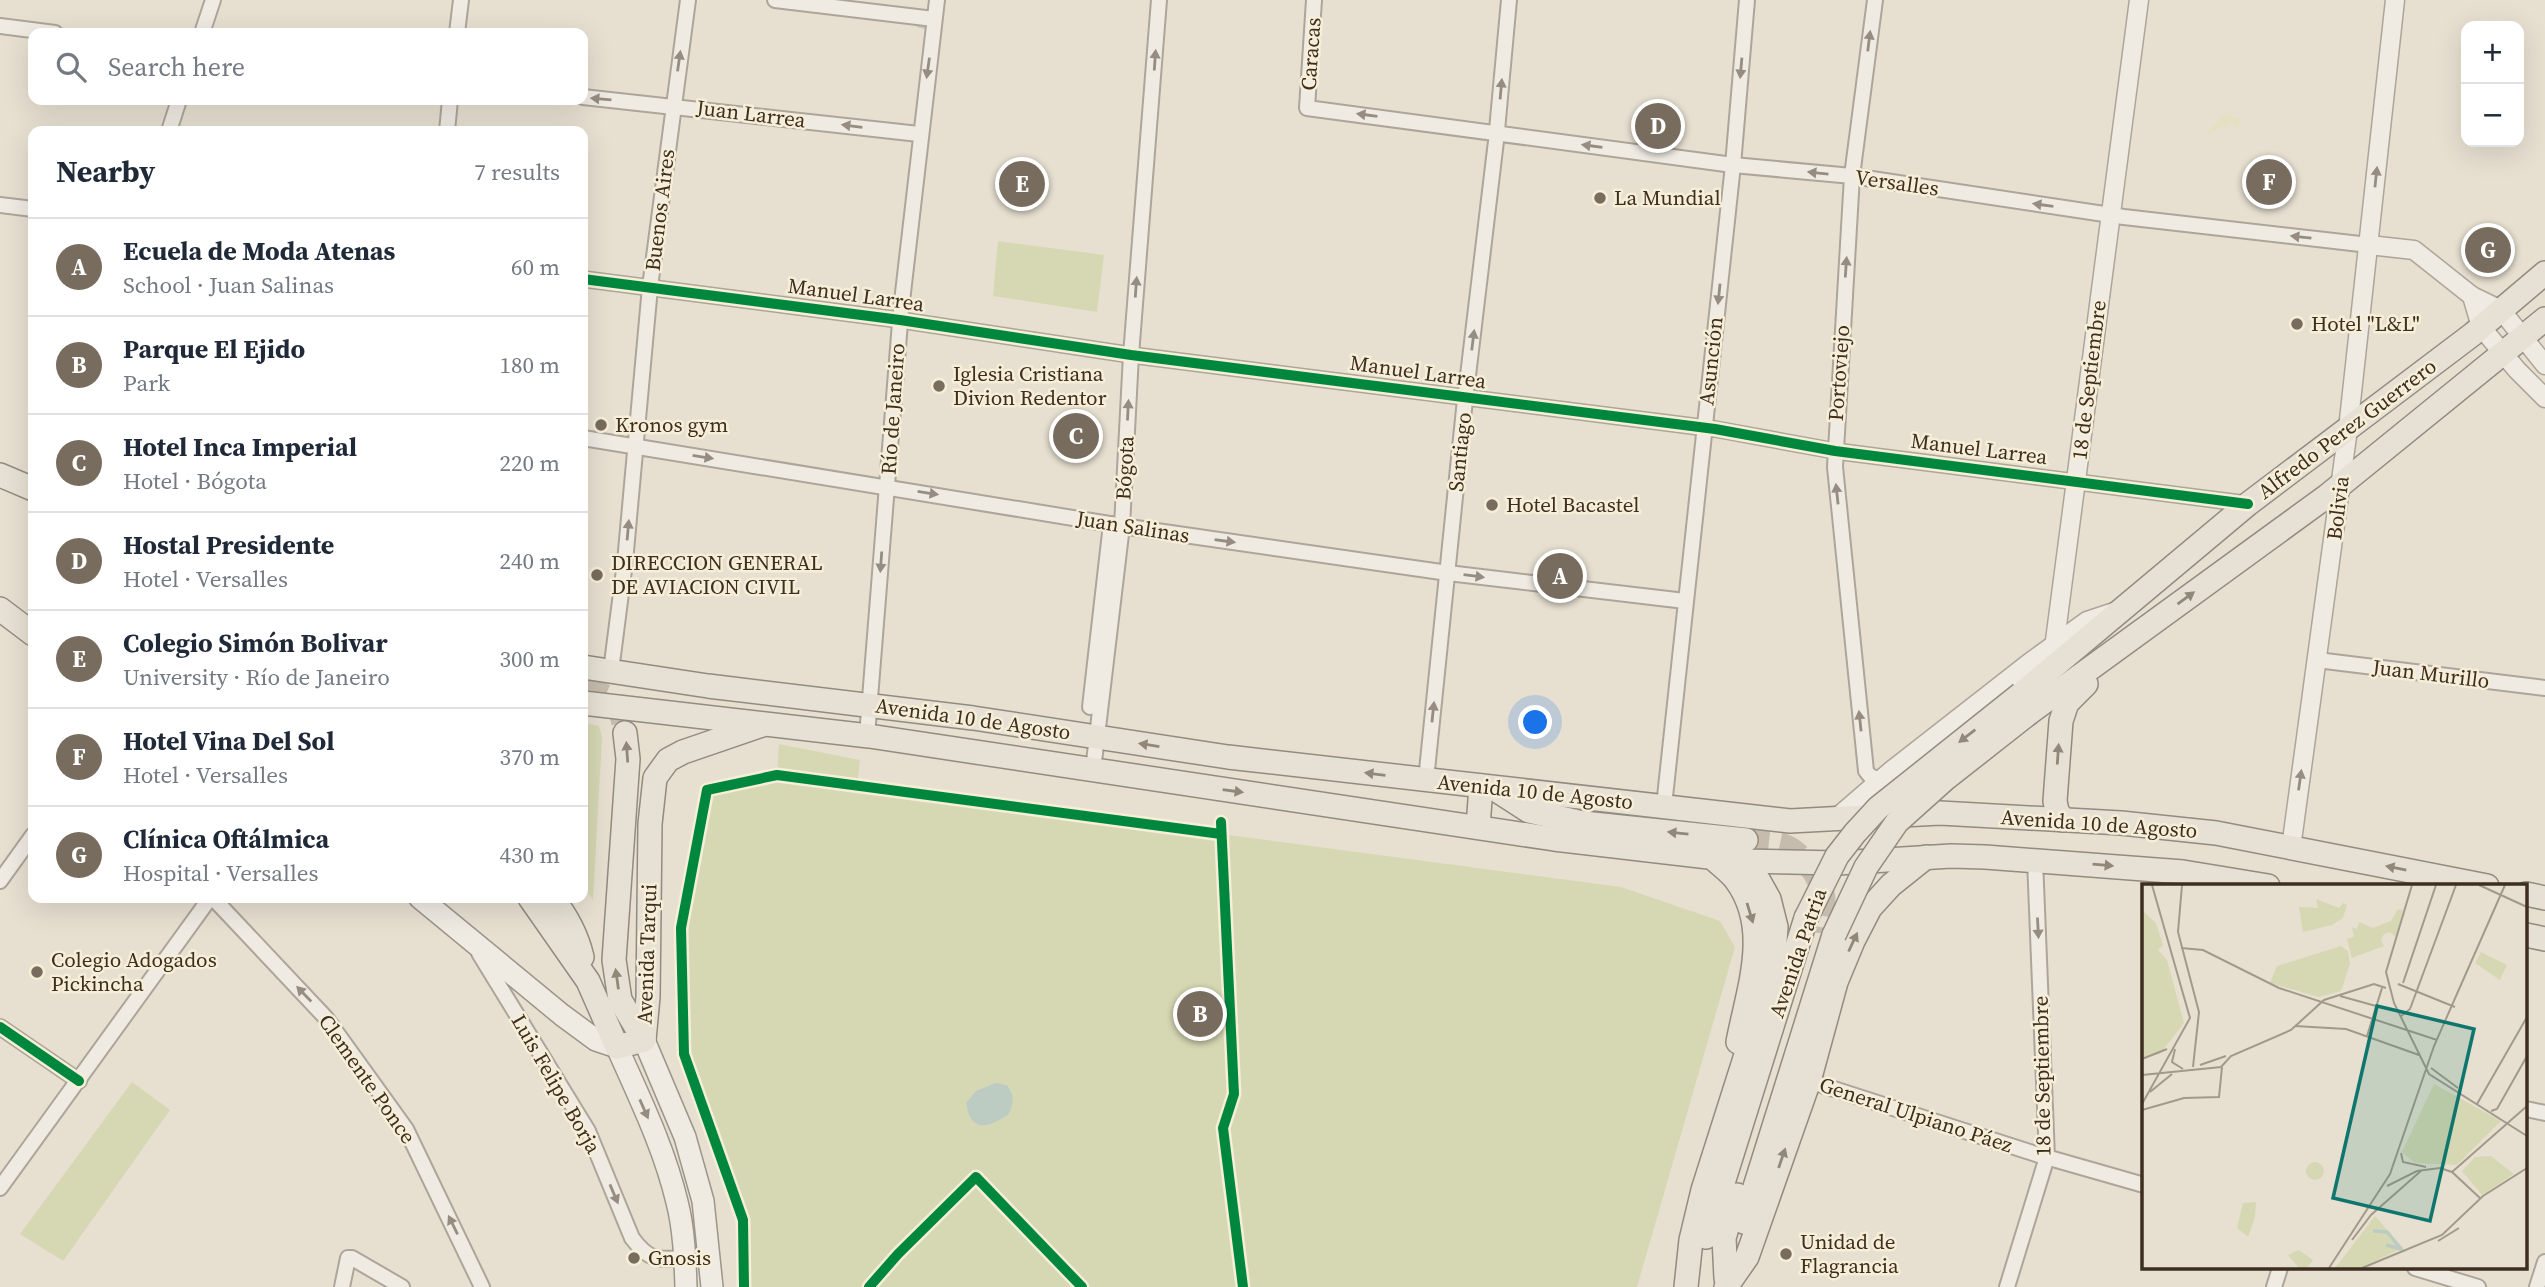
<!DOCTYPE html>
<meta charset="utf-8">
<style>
body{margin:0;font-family:"Source Serif 4",serif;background:#f6f6f7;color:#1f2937}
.controls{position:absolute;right:21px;top:21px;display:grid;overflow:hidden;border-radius:14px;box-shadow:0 7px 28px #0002}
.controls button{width:63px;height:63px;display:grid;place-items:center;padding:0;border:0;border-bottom:2px solid #e0e1e3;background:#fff;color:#1f2937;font:35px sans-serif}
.you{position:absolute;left:1536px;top:723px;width:24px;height:24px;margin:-18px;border:5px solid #fff;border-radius:50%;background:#1a73e8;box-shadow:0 0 0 10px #1a73e833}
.badge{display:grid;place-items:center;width:46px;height:46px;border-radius:50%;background:#786c5e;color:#fff;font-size:23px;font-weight:700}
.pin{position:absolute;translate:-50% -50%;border:4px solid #fff;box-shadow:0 2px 7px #0006}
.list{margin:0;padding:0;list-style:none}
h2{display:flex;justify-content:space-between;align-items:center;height:91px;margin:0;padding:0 28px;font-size:30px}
h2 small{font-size:23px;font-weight:400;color:#747a83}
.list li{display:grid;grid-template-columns:46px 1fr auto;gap:21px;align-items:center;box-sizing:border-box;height:98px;padding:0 28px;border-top:2px solid #e0e1e3}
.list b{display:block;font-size:26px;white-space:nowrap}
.list p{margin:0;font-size:23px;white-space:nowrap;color:#747a83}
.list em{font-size:23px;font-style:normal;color:#747a83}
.icon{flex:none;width:38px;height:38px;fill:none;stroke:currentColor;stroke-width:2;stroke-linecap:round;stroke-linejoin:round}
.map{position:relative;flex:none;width:2545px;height:1287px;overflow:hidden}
.search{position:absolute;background:#fff;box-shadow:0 7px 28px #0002;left:28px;top:28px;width:560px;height:77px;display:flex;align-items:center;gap:18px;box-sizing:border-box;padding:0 24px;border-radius:14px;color:#747a83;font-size:26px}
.panel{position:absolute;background:#fff;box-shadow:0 7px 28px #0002;left:28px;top:126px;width:560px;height:777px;border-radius:14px}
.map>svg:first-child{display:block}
.farmland{fill:#e6dfc2}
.green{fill:#d6d7b3}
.water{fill:#bcccc2}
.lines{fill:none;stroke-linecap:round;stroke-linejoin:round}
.stream{stroke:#bcccc2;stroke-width:5}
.primary-tunnel{stroke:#c5bcae;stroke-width:23;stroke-dasharray:23 11;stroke-linecap:butt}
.minor-casing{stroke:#ada599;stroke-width:18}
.tertiary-casing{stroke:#ada599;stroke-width:21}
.secondary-casing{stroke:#9c958a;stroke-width:24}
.primary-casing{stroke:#928b80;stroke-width:26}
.minor{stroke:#efebe3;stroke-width:14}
.tertiary{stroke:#efebe3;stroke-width:18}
.secondary{stroke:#efebe3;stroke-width:21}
.primary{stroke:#e6e1d4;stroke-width:23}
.primary-bridge-casing{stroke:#928b80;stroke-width:26;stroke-linecap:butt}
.primary-bridge{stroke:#e6e1d4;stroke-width:23}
.cycleway-casing{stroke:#f7eed8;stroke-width:15}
.cycleway{stroke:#00873e;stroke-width:10}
.oneway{fill:#968c82}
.oneway2{fill:#92887a}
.poi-dot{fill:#786c5e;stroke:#f7eed8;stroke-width:2.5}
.labels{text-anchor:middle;stroke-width:5;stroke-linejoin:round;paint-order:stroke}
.street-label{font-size:21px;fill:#3d2e20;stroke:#f7eed8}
.poi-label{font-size:21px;fill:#3d2e20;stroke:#f7eed8;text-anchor:start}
.inset-river{fill:none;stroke:#bcccc2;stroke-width:3.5}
.inset-road{fill:none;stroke:#a3998a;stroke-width:2}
.view{fill:#0f766e;fill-opacity:0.15;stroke:#0f766e;stroke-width:3.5}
.inset-edge{fill:none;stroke:#3d2e20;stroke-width:3.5}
</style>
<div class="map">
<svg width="2545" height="1287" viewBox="0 0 2545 1287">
<rect width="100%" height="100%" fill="#e7e0d1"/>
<polygon class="farmland" points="2224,114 2241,119 2238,129 2232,123 2206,135"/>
<g class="green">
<polygon points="998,241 1104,255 1097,312 993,296"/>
<polygon points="583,722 599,726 602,738 593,900 583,886"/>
<polygon points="779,744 860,760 857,786 1621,887 1720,921 1735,947 1637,1287 744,1287 743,1220 684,1054 681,928 707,790 777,775"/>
<polygon points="132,1082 170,1110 63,1261 20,1234"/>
</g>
<path class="water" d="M996 1083 1007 1085C1015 1097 1014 1102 1008 1115 987 1128 971 1133 966 1103L976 1091Z"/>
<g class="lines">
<polyline class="stream" points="919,25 931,28"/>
<g class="primary-tunnel">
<path d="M583 689C615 696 619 701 625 733"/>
<path d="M1746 840C1758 842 1772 842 1783 845 1802 851 1824 881 1824 901 1823 911 1820 923 1819 933"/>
</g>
<defs>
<g id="minor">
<polyline points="775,0 934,19"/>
<polyline points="1314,0 1307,108 1733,165 1852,176 2124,217 2369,245"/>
<polyline points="1875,0 1852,176 1835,467 1866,771 1870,776 1880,780"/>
<polyline points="0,26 55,33"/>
<polyline points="202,33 213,0"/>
<polyline points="457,33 461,0"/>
<polyline points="583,97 919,134"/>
<polyline points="169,131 179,100"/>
<polyline points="447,131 450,100"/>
<polyline points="0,205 33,209"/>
<polyline points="583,279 900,320 1131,355 1715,429 1835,451 2248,504"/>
<polyline points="583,438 1122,526 1448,573 1685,601"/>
<polyline points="2317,660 2545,688"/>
<polyline points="611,671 625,562 650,287 688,0"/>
<polyline points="1090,707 1111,524"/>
<polyline points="867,736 901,310 937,0"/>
<polyline points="1093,770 1122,526 1131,355 1159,0"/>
<polyline points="1426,780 1464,409 1496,141 1509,0"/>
<polyline points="1664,806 1733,165 1747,0"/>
<polyline points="0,881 33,835"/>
<polyline points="213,898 326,1018 406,1129 482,1287"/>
<path d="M479 953 588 1131 632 1238C649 1261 657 1260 685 1258"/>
<polyline points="0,1027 79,1081"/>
<polyline points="1809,1081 2039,1155 2144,1185"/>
<polyline points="2526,1109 2545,1113"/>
<polyline points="0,1188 210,898"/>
<polyline points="2415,1268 2478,1287"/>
<polyline points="342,1287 348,1258 352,1258 402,1287"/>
<polyline points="2007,1287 2047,1157 2035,860"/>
<polyline points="2274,1287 2280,1268"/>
<polyline points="2537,1287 2545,1262"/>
</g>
<g id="tertiary">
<polyline points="2369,245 2414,250 2472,296 2501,310 2545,365"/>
<polyline points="2472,296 2481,327 2517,370 2545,398"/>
<polyline points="2051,671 2139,0"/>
<polyline points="1834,820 1892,770 2029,663 2087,621 2114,612"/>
<polyline points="2291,848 2348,429 2395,0"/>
</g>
<g id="secondary">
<path d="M420 898 562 1015 596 1040 617 1047C639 1097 664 1147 677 1202 684 1229 685 1259 686 1287"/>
<polyline points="644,1040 685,1137 703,1201 712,1287"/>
</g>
<g id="primary">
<polyline points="0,475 33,489"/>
<polyline points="0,609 33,634"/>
<polyline points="583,667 708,686 973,718 1228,757 1790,821 1940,813 2121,823 2216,833 2487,886"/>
<polyline points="2021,694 2248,504 2473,334 2545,273"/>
<polyline points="583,703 869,736 1554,839 1743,861 1838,863 1951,856 1985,857 2183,872 2268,886"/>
<polyline points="2029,713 2327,496 2545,319"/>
<polyline points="625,733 628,759 614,960 620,1000 644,1040"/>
<polyline points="1498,791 1529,811 1583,823 1746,840"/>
<polyline points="2063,820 2057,811 2055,801 2061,721 2067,703 2086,684"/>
<polyline points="1478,827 1481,786"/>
<path d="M1713 858C1720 865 1730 872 1736 880 1772 929 1748 989 1738 1042"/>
<polyline points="2526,894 2545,898"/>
<polyline points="530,898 588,981 617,1047 644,1040"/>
<path d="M552 898C566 915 577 936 582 957"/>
<polyline points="2526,935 2545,939"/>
<polyline points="644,1040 648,997 650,824 655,778 668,760 683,752 762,725"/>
<polyline points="1744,1222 1834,935"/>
<polyline points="1706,1237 1806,918"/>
<polyline points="1726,1278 1724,1238 1737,1195"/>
<polyline points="1686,1287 1691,1240 1703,1190 1773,970 1776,927 1769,899 1759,881 1743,861"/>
<polyline points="1726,1287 1747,1257 1809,1081 1836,982 1853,941 1870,908 1891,885 1926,857"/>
</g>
</defs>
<use href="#minor" class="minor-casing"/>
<use href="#tertiary" class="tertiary-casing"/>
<use href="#secondary" class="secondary-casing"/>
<use href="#primary" class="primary-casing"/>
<use href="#minor" class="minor"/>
<use href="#tertiary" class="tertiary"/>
<use href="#secondary" class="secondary"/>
<use href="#primary" class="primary"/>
<defs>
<g id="primary-bridge">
<polyline points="1806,918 1837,856 1855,833 1878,808 2021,694"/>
<polyline points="1834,935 1866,867 1897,822 1945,779 2029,713"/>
</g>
</defs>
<use href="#primary-bridge" class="primary-bridge-casing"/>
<use href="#primary-bridge" class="primary-bridge"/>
<defs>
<g id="cycleway">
<polyline points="583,279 900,320 1131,355 1715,429 1835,451 2248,504"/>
<polyline points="1221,822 1234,1094 1223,1128 1243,1287"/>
<polyline points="0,1027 79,1081"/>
<polyline points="744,1287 743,1220 684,1054 681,928 707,790 777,775 1221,834"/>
<polyline points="869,1287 898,1254 976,1177 1082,1287"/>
</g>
</defs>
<use href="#cycleway" class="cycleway-casing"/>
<use href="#cycleway" class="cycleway"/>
</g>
<defs><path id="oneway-solid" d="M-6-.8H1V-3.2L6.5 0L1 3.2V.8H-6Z" transform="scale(1.75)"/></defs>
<g class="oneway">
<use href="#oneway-solid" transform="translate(1869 41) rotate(-83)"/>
<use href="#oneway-solid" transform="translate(1155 60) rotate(-86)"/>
<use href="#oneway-solid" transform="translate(679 61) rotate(-82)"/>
<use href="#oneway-solid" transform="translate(928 68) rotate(98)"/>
<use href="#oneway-solid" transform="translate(1741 68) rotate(95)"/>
<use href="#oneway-solid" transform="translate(1501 89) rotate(-85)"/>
<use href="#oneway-solid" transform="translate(601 99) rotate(-175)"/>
<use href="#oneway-solid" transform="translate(1367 115) rotate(-172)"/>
<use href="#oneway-solid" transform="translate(852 126) rotate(-173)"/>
<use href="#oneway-solid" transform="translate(1592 146) rotate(-172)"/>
<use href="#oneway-solid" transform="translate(1818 173) rotate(-174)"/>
<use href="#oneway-solid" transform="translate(2376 177) rotate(-84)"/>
<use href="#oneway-solid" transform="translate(2043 205) rotate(-172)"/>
<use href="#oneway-solid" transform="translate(2301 237) rotate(-174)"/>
<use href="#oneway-solid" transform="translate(1846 267) rotate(-86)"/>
<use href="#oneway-solid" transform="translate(1136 287) rotate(-86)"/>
<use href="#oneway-solid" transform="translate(1719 294) rotate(96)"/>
<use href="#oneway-solid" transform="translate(1473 340) rotate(-83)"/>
<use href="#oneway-solid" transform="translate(1128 410) rotate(-87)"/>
<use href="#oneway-solid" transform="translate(703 457) rotate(9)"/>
<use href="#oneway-solid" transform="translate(928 493) rotate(9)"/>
<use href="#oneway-solid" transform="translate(1837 494) rotate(-96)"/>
<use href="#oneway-solid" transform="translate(628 530) rotate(-85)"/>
<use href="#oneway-solid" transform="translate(1225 541) rotate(8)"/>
<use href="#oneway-solid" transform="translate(881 562) rotate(94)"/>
<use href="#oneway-solid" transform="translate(1474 576) rotate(7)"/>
<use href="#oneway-solid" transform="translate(1433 712) rotate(-84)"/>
<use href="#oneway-solid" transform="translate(1860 721) rotate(-96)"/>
<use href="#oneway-solid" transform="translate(2300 780) rotate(-82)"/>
<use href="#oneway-solid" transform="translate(2038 928) rotate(87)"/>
<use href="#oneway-solid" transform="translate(304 994) rotate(-134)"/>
<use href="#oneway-solid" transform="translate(644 1109) rotate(66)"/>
<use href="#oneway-solid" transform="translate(614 1194) rotate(67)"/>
<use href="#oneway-solid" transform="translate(453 1225) rotate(-116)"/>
</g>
<g class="oneway2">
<use href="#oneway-solid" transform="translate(2186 598) rotate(-36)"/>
<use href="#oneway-solid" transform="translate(1967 736) rotate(142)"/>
<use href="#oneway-solid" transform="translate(1149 745) rotate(-171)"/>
<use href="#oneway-solid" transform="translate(627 752) rotate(-94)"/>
<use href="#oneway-solid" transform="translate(2058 754) rotate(-86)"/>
<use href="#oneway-solid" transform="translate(1375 774) rotate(-173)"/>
<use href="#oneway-solid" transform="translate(1233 791) rotate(8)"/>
<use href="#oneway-solid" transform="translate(1678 833) rotate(-174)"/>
<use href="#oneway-solid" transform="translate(2103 865) rotate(5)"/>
<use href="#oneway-solid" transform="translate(2396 868) rotate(-169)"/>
<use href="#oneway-solid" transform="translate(1750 913) rotate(73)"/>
<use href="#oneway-solid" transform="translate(1853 942) rotate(-65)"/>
<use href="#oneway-solid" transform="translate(617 979) rotate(-98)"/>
<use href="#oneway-solid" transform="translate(1782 1158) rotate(-71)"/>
</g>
<g class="poi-dot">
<circle cx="1600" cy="198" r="7"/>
<circle cx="2297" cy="324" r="7"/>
<circle cx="939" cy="386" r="7"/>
<circle cx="601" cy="425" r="7"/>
<circle cx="1492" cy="505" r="7"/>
<circle cx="597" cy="575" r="7"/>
<circle cx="37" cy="972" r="7"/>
<circle cx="1786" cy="1254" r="7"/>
<circle cx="634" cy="1258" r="7"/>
</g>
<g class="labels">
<g class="street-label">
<text transform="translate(1311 54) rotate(-86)" y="7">Caracas</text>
<text transform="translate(751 114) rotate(7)" y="7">Juan Larrea</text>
<text transform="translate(1897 183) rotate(8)" y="7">Versalles</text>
<text transform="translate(660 210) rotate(-83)" y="7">Buenos Aires</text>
<text transform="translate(856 295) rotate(8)" y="7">Manuel Larrea</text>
<text transform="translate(1711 361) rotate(-84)" y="7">Asunción</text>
<text transform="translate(1418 372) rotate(8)" y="7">Manuel Larrea</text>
<text transform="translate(1839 373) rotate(-86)" y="7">Portoviejo</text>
<text transform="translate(2089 380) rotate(-83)" y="7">18 de Septiembre</text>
<text transform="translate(893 409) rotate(-86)" y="7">Río de Janeiro</text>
<text transform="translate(2347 429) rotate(-37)" y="7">Alfredo Perez Guerrero</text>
<text transform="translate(1979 449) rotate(7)" y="7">Manuel Larrea</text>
<text transform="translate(1460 452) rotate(-84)" y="7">Santiago</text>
<text transform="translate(1125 468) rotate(-87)" y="7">Bógota</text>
<text transform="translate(2338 508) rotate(-83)" y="7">Bolivia</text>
<text transform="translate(1133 527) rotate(9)" y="7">Juan Salinas</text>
<text transform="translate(2431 674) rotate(7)" y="7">Juan Murillo</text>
<text transform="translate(973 719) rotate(8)" y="7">Avenida 10 de Agosto</text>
<text transform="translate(1535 792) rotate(6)" y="7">Avenida 10 de Agosto</text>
<text transform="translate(2099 824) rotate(4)" y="7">Avenida 10 de Agosto</text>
<text transform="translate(1798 953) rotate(-71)" y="7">Avenida Patria</text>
<text transform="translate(647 954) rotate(-88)" y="7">Avenida Tarqui</text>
<text transform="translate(2042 1076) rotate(-91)" y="7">18 de Septiembre</text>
<text transform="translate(367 1079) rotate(55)" y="7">Clemente Ponce</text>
<text transform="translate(556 1084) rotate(60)" y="7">Luis Felipe Borja</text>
<text transform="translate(1916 1115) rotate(18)" y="7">General Ulpiano Páez</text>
</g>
<g class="poi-label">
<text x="1614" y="205">La Mundial</text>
<text x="2311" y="331">Hotel "L&amp;L"</text>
<text x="953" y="381">Iglesia Cristiana<tspan x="953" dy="24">Divion Redentor</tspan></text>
<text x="615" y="432">Kronos gym</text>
<text x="1506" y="512">Hotel Bacastel</text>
<text x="611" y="570">DIRECCION GENERAL<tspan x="611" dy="24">DE AVIACION CIVIL</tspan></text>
<text x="51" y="967">Colegio Adogados<tspan x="51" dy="24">Pickincha</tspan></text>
<text x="1800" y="1249">Unidad de<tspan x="1800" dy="24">Flagrancia</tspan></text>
<text x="648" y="1265">Gnosis</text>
</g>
</g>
<g transform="translate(2142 884)">
<rect width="385" height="385" fill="#e7e0d1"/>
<path d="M174 15 197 24 201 19 205 21 201 34 190 41 161 48 157 23 176 24ZM256 25 261 26 254 53 248 48 242 50 239 56 242 62 210 74 205 55 212 53 210 43 215 45 217 38 231 44 249 37ZM0 26 14 39 21 61 16 66 25 76 42 139 18 170 0 174ZM199 62 206 67 208 80 199 107 177 113 128 99 135 82ZM339 68 365 81 358 96 333 79ZM292 200 359 237 315 281 273 279 260 268ZM349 272 372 290 340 311 320 287 333 273ZM164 287a9 9 0 1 1 18 0a9 9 0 1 1-18 0ZM114 318 113 333 106 353 95 344 101 319ZM233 332 261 364 218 384H193ZM157 366 171 376 165 384H157L146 371Z" fill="#d6d7b3"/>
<path class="inset-river" d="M231 347 245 348 259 365 244 361"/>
<path class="inset-road" d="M40 1 36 48 57 128 51 183M270 1 244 88 252 119 287 190 385 252M337 1 385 23M39 64 61 66 137 104 295 156M261 99 294 1M256 100 313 123M198 112 234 122M258 133 268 125 314 1M153 142 204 145 277 171M225 152 240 104M33 165 30 178 41 185M0 175 25 165M58 181 84 172M289 184 316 204M0 191 79 183 89 172 149 146 182 116 232 100 244 104M8 208 30 190M0 220 48 134 10 1M335 220 385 133M0 226 42 214 77 213 80 183M349 227 355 225 385 172M259 269 261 278 284 283M310 288 385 222M245 302 275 287 298 284 310 288 339 315M210 356 229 331 280 286M296 357 317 344M187 384 248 290 292 162 363 1M220 384 300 351 341 312 385 284"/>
<path class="view" d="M235 122 332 145 288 337 191 314Z"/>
<rect width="385" height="385" class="inset-edge"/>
</g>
</svg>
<div class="controls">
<button>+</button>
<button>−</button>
</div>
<div class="you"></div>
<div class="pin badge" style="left:1560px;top:576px">A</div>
<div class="pin badge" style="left:1200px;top:1014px">B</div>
<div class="pin badge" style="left:1076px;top:436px">C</div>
<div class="pin badge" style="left:1658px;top:126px">D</div>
<div class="pin badge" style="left:1022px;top:184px">E</div>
<div class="pin badge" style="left:2269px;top:182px">F</div>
<div class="pin badge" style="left:2488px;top:250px">G</div>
<div class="search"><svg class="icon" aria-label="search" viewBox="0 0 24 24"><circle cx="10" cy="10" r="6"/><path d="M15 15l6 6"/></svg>Search here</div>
<section class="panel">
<h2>Nearby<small>7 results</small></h2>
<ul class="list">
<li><span class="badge">A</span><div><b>Ecuela de Moda Atenas</b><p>School · Juan Salinas</p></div><em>60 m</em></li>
<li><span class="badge">B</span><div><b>Parque El Ejido</b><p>Park</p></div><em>180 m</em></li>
<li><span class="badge">C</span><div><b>Hotel Inca Imperial</b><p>Hotel · Bógota</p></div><em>220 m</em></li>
<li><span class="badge">D</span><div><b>Hostal Presidente</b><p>Hotel · Versalles</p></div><em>240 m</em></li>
<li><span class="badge">E</span><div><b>Colegio Simón Bolivar</b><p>University · Río de Janeiro</p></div><em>300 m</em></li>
<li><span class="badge">F</span><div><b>Hotel Vina Del Sol</b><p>Hotel · Versalles</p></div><em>370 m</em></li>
<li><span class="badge">G</span><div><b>Clínica Oftálmica</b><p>Hospital · Versalles</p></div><em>430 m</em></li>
</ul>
</section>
</div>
